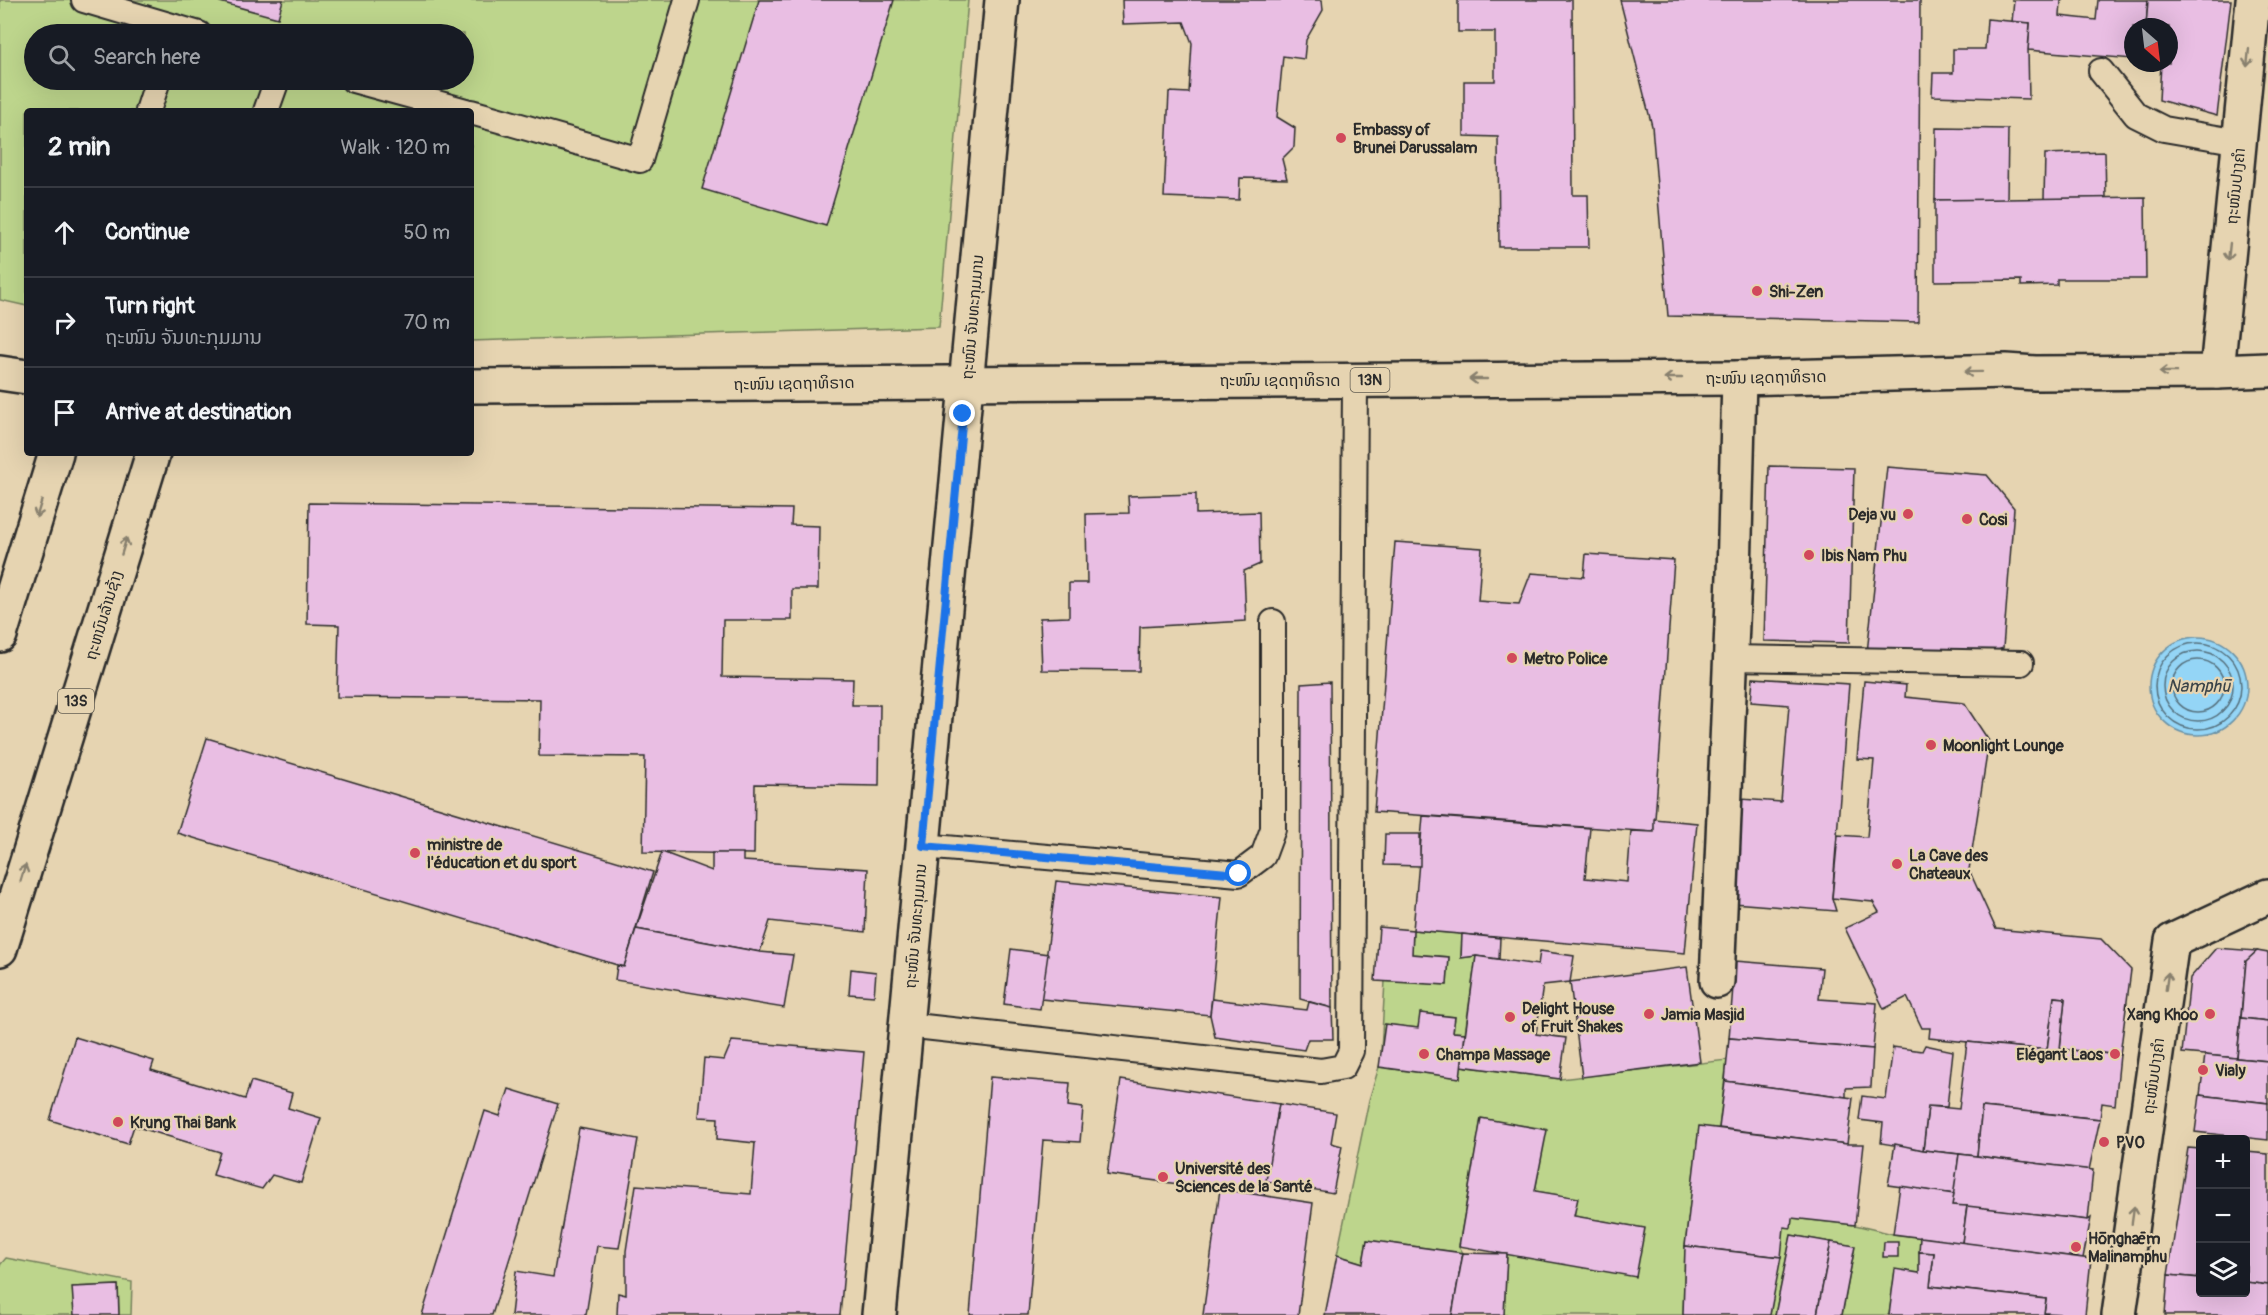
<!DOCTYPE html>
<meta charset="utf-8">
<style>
body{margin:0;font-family:Pangolin,"Noto Sans Lao",sans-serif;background:#242831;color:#f1f3f6}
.controls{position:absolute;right:18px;bottom:18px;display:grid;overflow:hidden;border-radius:6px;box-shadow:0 6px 24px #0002}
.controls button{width:54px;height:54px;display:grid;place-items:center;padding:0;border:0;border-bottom:2px solid #363941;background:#171b24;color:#f1f3f6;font:30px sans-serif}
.compass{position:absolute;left:2124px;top:18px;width:54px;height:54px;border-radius:50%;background:#171b24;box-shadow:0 6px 24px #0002;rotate:152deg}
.stop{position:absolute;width:18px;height:18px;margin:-14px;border:4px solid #1a73e8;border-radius:50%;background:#fff}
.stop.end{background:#1a73e8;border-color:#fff;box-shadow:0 2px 6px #0008}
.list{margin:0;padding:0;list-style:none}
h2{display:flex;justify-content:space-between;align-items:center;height:78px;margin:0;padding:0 24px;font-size:26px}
h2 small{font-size:20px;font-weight:400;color:#9ea1a6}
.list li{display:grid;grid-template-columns:39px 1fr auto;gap:18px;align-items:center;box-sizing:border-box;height:90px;padding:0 24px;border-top:2px solid #363941}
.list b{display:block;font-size:22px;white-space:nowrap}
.list p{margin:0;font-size:20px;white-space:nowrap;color:#9ea1a6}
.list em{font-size:20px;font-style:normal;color:#9ea1a6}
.icon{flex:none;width:33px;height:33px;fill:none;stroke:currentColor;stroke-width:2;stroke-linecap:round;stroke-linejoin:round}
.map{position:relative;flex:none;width:2268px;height:1315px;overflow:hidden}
.search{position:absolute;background:#171b24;box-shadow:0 6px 24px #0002;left:24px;top:24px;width:450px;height:66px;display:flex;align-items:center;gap:15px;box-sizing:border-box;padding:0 21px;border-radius:33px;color:#9ea1a6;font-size:22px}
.panel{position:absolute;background:#171b24;box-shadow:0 6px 24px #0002;left:24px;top:108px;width:450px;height:348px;border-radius:6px}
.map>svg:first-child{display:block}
.green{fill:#bdd58c;stroke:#74805c;stroke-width:1.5;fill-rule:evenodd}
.water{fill:#94d5f6;stroke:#6a91a5;stroke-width:1.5}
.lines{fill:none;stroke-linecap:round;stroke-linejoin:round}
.shore{stroke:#556f7c;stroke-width:1.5}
.building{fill:#e9bee3;stroke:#2b2b2b;stroke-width:1.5}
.lane-casing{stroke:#2b2b2b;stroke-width:28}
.street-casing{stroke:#2b2b2b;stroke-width:38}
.primary-casing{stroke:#2b2b2b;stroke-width:38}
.highway-casing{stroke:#2b2b2b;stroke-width:38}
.lane{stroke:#e6d4b1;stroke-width:24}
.street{stroke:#e6d4b1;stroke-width:33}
.primary{stroke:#e6d4b1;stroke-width:33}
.highway{stroke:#e6d4b1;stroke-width:33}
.oneway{stroke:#88806e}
.route{stroke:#1a73e8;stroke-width:8}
.poi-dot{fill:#d1495b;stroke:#e6d4b1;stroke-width:2}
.labels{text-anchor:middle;stroke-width:4.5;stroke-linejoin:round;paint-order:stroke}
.shield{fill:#e6d4b1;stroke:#635e53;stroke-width:1.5}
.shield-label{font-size:15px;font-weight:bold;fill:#2b2b2b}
.poi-label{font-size:16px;font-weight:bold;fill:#2b2b2b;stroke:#e6d4b1;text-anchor:start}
.street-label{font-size:16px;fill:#2b2b2b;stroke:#e6d4b1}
.water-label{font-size:18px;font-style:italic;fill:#3b4449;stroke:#e6d4b1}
</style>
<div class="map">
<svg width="2268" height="1315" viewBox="0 0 2268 1315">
<rect width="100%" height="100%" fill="#e6d4b1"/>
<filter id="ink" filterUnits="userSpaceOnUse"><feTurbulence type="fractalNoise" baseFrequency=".0167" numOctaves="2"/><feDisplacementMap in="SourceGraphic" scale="12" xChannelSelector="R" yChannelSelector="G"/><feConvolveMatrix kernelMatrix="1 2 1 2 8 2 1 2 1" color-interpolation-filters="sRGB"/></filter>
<g filter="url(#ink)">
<g class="green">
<path d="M0 0H968L939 327 471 341V111H27V306L0 300ZM34 34H464V80H34Z"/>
<polygon points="1413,930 1462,934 1461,958 1476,956 1465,1033 1453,1032 1455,1017 1421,1013 1418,1028 1385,1024 1381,1051 1385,981 1447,985 1449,957 1412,954"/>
<polygon points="1727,1060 1719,1128 1699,1127 1685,1246 1683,1315 1504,1315 1507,1254 1645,1228 1574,1216 1577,1198 1535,1191 1546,1129 1481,1119 1459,1246 1463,1253 1367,1240 1363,1263 1337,1255 1369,1100 1379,1067 1460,1078 1461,1066 1560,1079"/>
<polygon points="1792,1218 1855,1225 1893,1234 1920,1237 1919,1273 1895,1270 1889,1315 1842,1315 1855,1246 1791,1235 1775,1315 1770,1315 1784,1227 1791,1227"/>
<polygon points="6,1258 132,1282 131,1315 119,1315 118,1285 73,1287 74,1315 0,1315 0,1265"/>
</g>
<circle class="water" cx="2198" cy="686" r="49"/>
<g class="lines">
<g class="shore">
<circle cx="2198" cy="686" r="43"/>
<circle cx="2198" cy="686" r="35"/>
<circle cx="2198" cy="686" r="26"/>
</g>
</g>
<g class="building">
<polygon points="221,0 283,0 278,18 220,2"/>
<polygon points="759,0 894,0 826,226 702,189"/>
<polygon points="1122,0 1322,0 1323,10 1306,40 1304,59 1283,56 1277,117 1295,128 1294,147 1282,159 1287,179 1240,178 1239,200 1164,197 1169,92 1189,93 1192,43 1184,22 1123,24"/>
<polygon points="1458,0 1572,0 1573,195 1588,195 1589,247 1499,247 1498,137 1464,136 1464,81 1495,81 1495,32 1458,32"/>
<polygon points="1620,0 1920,0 1918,322 1668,316 1652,126"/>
<polygon points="2011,0 2063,0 2061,1 2060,16 2096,20 2098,0 2148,0 2146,27 2133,27 2133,59 2028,50 2030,23 2012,22 2014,0"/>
<polygon points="2148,0 2231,0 2217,116 2159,100 2161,63 2169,63 2169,27 2146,27"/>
<polygon points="1987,19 2030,23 2028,50 2029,99 1932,96 1933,73 1953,73 1953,49 1985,49"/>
<polygon points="1936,128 2008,129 2007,200 1935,200"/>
<polygon points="2105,152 2106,198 2044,199 2045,154"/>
<polygon points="2145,197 2146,279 2057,279 2057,285 2021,286 2021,280 1935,281 1935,200"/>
<polygon points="1769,466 1854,468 1849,643 1764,641"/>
<polygon points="1887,467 1987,475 2014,508 2003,648 1973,660 1867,653"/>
<polygon points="1196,494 1196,514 1259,512 1260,564 1244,571 1246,621 1140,627 1139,671 1042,670 1040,618 1069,617 1069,583 1087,583 1086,514 1129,513 1128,496"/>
<polygon points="309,503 792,509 791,525 819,526 818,589 792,589 792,620 723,620 722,677 853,679 852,705 880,705 879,786 755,784 754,854 643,852 645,757 539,756 540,699 337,697 339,625 307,624"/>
<polygon points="1395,542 1482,548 1478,601 1519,604 1531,573 1584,577 1586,554 1674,560 1654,832 1374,812"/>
<polygon points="1753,678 1849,684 1832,898 1836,911 1733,903 1741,799 1781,802 1789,705 1751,702"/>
<polygon points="1864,681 1906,685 1905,697 1964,703 1989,741 1969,870 1996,929 2101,939 2131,970 2120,1055 2060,1049 2065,998 2054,997 2047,1050 1929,1038 1930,1028 1922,1028 1907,997 1884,1009 1845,928 1879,912 1873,902 1832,898 1838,835 1867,837 1874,760 1857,759"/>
<polygon points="1330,682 1332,1008 1300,999 1301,684"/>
<polygon points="207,738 653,872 624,967 177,833"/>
<polygon points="1423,816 1590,828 1585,878 1627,882 1631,831 1654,832 1654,819 1697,823 1685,953 1413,930"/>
<polygon points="1385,834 1420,834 1420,866 1384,865"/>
<polygon points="662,852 712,871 712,853 743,853 743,861 868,869 865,932 770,921 760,952 636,929"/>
<polygon points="1056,881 1222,897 1210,1015 1041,999"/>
<polygon points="1379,927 1413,930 1412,954 1449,957 1447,985 1375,981"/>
<polygon points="636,929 760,952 793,955 784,1008 615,980 617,966 624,967"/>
<polygon points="1462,934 1500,938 1499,959 1476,956 1461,958"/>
<polygon points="2216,948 2257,951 2246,961 2237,1058 2182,1053 2190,978"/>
<polygon points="1011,949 1048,954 1040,1009 1004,1004"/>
<polygon points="1540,951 1574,956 1570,982 1543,985 1536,1034 1566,1038 1560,1079 1461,1066 1476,956 1538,965"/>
<polygon points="2257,951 2268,953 2268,1021 2241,1018 2246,961"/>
<polygon points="1735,961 1822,968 1819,999 1877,1003 1873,1049 1729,1038"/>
<polygon points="1687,967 1700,1062 1582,1077 1570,982"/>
<polygon points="851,969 876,972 874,996 849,994"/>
<polygon points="2054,997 2065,998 2060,1049 2120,1055 2115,1105 2102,1103 2100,1119 1982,1107 1977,1156 1923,1150 1928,1106 1959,1109 1967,1042 2047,1050"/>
<polygon points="1212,999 1307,1010 1309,1002 1332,1008 1333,1039 1308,1039 1304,1050 1215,1037 1210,1015"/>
<polygon points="1420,1013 1455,1017 1453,1032 1465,1033 1460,1078 1379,1067 1385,1024 1418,1028"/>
<polygon points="2241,1018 2268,1021 2268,1061 2237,1058"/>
<polygon points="75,1037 154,1061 151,1070 245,1099 251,1081 292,1093 288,1108 321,1118 301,1183 272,1175 262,1189 213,1175 220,1152 134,1126 128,1144 50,1120"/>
<polygon points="1729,1038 1873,1049 1871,1087 1846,1088 1846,1097 1725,1081"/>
<polygon points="732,1041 864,1052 840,1315 617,1315 618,1293 626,1295 626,1251 636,1185 751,1194 755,1143 717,1139 718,1118 699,1117 704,1058 724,1060"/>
<polygon points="1925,1045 1953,1051 1947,1107 1928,1106 1923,1150 1881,1143 1883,1123 1859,1120 1862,1096 1886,1099 1893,1047 1922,1051"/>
<polygon points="2205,1055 2268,1061 2268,1103 2200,1095"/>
<polygon points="990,1077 1070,1083 1068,1106 1083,1108 1080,1142 1043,1140 1028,1315 970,1315"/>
<polygon points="1121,1080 1279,1104 1264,1196 1107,1174"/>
<polygon points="1725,1081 1853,1098 1847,1144 1719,1128"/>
<polygon points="509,1089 558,1104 492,1315 422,1315 485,1111 500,1116"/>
<polygon points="2200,1095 2268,1103 2268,1140 2195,1132"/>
<polygon points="1279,1104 1336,1113 1331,1143 1342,1146 1333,1193 1266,1181"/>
<polygon points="1982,1107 2100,1119 2089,1170 1977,1156"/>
<polygon points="1481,1118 1547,1130 1535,1191 1578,1198 1574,1216 1645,1228 1636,1277 1459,1246"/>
<polygon points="1699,1126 1847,1144 1864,1144 1855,1225 1792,1218 1791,1228 1784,1227 1781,1257 1685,1246"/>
<polygon points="579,1128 638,1139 619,1248 597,1246 586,1315 511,1315 516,1271 553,1277"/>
<polygon points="1895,1144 1923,1150 1959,1154 1954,1194 1888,1185"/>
<polygon points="2188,1148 2200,1149 2200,1278 2168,1275"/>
<polygon points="2246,1152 2268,1154 2268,1285 2246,1282"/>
<polygon points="1959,1154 2093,1170 2088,1220 1952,1205"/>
<polygon points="1900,1186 1954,1194 1952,1205 1967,1206 1962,1243 1893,1234"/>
<polygon points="1220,1189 1313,1203 1298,1315 1203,1315"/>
<polygon points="1967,1206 2088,1220 2091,1218 2083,1258 1962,1243"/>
<polygon points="1791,1235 1831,1242 1817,1315 1775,1315"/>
<polygon points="1920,1237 2091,1259 2085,1315 2044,1313 2046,1299 1930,1286 1934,1253 1919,1252"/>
<polygon points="1367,1240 1463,1253 1452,1315 1325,1315 1337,1255 1363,1263"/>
<polygon points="1831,1242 1855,1246 1842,1315 1817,1315"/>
<polygon points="1884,1242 1898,1242 1898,1257 1883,1257"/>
<polygon points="1685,1246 1781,1257 1770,1315 1683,1315"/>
<polygon points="1919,1252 1934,1253 1930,1286 2046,1299 2044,1313 2060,1315 1889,1315 1895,1269 1919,1273"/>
<polygon points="1463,1253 1507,1254 1504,1315 1452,1315"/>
<polygon points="2168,1275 2200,1278 2200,1292 2246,1292 2246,1282 2268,1285 2268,1315 2165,1315"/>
<polygon points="118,1285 119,1315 74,1315 72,1287"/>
</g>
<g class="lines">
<defs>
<g id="lane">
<polyline points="84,0 199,34"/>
<polyline points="2101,71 2136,115 2164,129 2240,142"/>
<polyline points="353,80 466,111"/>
<polyline points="148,111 158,80"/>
<polyline points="266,111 277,80"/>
<polyline points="471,112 640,160 687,0"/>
<polyline points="1730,658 2021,663"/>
<polyline points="923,846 1239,874 1263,856 1273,829 1273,622"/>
<polyline points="906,1025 1321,1071 1343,1067 1351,1051 1355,380"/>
</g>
<g id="street">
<polyline points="2217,372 2253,0"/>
<polyline points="1717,981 1734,576 1739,378"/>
<polyline points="879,1315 1002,0"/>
<polyline points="2119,1315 2172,941 2268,896"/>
</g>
<polyline id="primary" points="0,373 27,377"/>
<g id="highway">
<polyline points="471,386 1739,378 2006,371 2035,373 2217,372 2268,370"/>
<polyline points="0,635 56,453"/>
<polyline points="0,949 153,453"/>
</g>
</defs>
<use href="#lane" class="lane-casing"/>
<use href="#street" class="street-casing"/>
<use href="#primary" class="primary-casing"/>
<use href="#highway" class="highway-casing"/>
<use href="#lane" class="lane"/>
<use href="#street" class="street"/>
<use href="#primary" class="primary"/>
<use href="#highway" class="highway"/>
</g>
<defs><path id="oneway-shaft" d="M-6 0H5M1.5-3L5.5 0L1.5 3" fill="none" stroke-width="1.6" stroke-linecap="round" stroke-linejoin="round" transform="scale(1.5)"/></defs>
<g class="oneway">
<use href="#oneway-shaft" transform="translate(2248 58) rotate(96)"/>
<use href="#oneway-shaft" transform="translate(2229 252) rotate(96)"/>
<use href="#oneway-shaft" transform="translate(1973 372) rotate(179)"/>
<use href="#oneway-shaft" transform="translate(2168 372) rotate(180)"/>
<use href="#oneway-shaft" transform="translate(1673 378) rotate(180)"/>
<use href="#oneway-shaft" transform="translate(1478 379) rotate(180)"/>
<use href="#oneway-shaft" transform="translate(39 509) rotate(107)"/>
<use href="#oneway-shaft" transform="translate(124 546) rotate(-73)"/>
<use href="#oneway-shaft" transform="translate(23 873) rotate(-73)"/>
<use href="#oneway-shaft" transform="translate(2167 981) rotate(-82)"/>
<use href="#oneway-shaft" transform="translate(2133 1215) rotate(-82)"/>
</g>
</g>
<g class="lines" filter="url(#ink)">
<polyline class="route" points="963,414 923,846 1239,874"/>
</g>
<g class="poi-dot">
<circle cx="1341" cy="138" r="6"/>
<circle cx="1757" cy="291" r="6"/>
<circle cx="1908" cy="514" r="6"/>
<circle cx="1967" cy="519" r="6"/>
<circle cx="1809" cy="555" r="6"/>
<circle cx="1512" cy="658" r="6"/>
<circle cx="1931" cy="745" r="6"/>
<circle cx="415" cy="853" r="6"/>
<circle cx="1897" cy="864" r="6"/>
<circle cx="1649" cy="1014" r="6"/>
<circle cx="2210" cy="1014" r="6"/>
<circle cx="1510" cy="1017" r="6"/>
<circle cx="1424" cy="1054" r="6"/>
<circle cx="2115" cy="1054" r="6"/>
<circle cx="2203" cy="1070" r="6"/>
<circle cx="118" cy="1122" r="6"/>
<circle cx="2104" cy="1142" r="6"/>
<circle cx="1163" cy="1177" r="6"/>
<circle cx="2076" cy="1247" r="6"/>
</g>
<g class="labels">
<g class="shield">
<rect x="1350.5" y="368" width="39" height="24" rx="4.5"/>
<rect x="58" y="689" width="36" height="24" rx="4.5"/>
</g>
<g class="shield-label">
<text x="1370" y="385">13N</text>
<text x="76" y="706">13S</text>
</g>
<g class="poi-label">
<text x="1353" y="135">Embassy of<tspan x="1353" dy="18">Brunei Darussalam</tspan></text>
<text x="1769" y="297">Shi-Zen</text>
<text x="1896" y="520" text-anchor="end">Deja vu</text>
<text x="1979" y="525">Cosi</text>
<text x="1821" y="561">Ibis Nam Phu</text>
<text x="1524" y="664">Metro Police</text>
<text x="1943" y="751">Moonlight Lounge</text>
<text x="427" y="850">ministre de<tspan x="427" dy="18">l'éducation et du sport</tspan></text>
<text x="1909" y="861">La Cave des<tspan x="1909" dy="18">Chateaux</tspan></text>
<text x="1522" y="1014">Delight House<tspan x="1522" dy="18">of Fruit Shakes</tspan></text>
<text x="1661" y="1020">Jamia Masjid</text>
<text x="2198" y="1020" text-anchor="end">Xang Khoo</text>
<text x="1436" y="1060">Champa Massage</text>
<text x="2103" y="1060" text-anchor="end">Elégant Laos</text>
<text x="2215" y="1076">Vialy</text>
<text x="130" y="1128">Krung Thai Bank</text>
<text x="2116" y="1148">PVO</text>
<text x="1175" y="1174">Université des<tspan x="1175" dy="18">Sciences de la Santé</tspan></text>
<text x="2088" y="1244">Hōnghǣm<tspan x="2088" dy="18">Malinamphu</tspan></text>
</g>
<g class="street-label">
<text transform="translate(2235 186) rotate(-84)" y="6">ຖະໜົນປາງຄໍາ</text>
<text transform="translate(972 317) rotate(-85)" y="6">ຖະໜົນ ຈັນທະກຸມມານ</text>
<text transform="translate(1766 377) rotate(-1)" y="6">ຖະໜົນ ເຊດຖາທິຣາດ</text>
<text x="1280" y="386">ຖະໜົນ ເຊດຖາທິຣາດ</text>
<text transform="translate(794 383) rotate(-1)" y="6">ຖະໜົນ ເຊດຖາທິຣາດ</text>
<text transform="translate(103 615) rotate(-73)" y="6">ຖະຫນົນລ້ານຊ້າງ</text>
<text transform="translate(915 926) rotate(-85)" y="6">ຖະໜົນ ຈັນທະກຸມມານ</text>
<text transform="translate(2153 1076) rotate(-82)" y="6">ຖະໜົນປາງຄໍາ</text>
</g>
<g class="water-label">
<text x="2199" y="692">Namphū</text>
</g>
</g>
</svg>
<div class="controls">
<button>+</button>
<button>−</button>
<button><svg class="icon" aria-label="layers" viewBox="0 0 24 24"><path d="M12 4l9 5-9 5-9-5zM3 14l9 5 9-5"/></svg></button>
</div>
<svg class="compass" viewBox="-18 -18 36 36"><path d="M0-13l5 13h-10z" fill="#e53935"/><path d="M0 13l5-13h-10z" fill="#9ea1a6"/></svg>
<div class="stop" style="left:1239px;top:874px"></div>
<div class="stop end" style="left:963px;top:414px"></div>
<div class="search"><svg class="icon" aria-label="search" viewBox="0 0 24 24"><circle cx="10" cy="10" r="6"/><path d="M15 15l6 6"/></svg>Search here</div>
<section class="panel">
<h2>2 min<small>Walk · 120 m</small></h2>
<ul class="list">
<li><svg class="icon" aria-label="ahead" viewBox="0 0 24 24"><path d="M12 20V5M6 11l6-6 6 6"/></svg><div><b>Continue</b></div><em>50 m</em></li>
<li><svg class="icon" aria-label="right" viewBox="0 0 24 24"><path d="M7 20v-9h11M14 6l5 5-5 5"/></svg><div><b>Turn right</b><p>ຖະໜົນ ຈັນທະກຸມມານ</p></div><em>70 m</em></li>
<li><svg class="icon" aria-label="arrive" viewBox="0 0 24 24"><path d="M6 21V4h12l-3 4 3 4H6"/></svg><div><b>Arrive at destination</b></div></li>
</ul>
</section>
</div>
